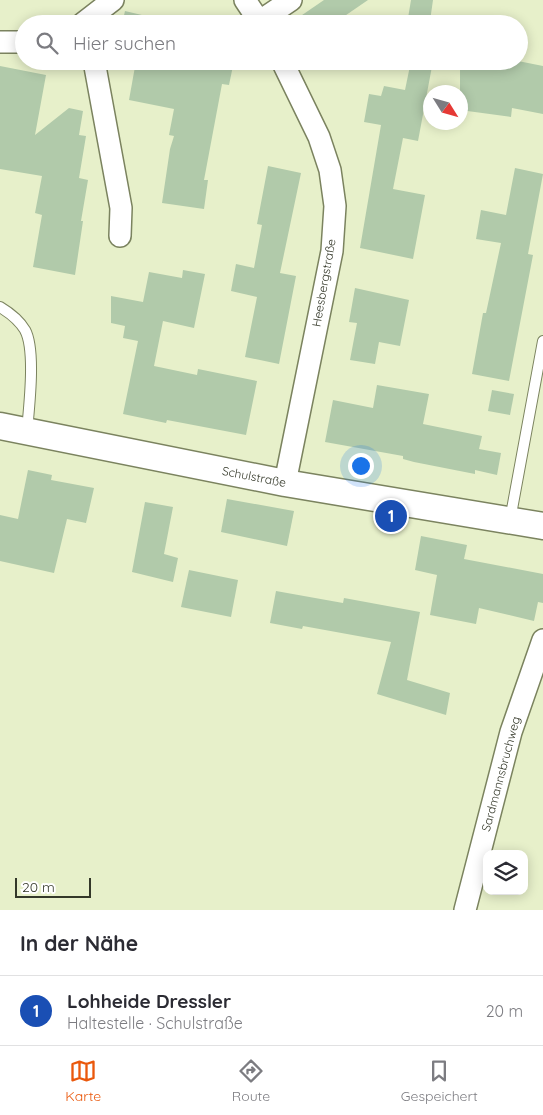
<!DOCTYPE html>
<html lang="de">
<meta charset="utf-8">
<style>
body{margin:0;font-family:Quicksand,sans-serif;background:#f2f2f3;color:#2b2b33}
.controls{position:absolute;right:15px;bottom:15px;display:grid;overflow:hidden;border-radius:10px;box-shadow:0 2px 12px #0003}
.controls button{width:45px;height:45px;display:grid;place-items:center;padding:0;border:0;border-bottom:1px solid #e1e1e2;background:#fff;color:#2b2b33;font:25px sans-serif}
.compass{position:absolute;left:423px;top:85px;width:45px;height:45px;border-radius:50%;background:#fff;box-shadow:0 2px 12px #0003;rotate:127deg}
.scale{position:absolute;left:15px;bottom:12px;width:76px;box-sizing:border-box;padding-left:5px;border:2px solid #343829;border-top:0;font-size:14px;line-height:18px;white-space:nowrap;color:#343829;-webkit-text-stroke:4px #fff;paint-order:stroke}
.you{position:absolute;left:360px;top:465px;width:18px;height:18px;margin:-12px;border:4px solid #fff;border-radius:50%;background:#1a73e8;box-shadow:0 0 0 8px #1a73e833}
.badge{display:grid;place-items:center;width:32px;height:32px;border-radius:50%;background:#ea580c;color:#fff;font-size:16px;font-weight:700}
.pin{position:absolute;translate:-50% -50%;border:2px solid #fff;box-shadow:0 1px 5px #0006}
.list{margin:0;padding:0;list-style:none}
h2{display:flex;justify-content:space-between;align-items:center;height:65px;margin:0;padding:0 20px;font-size:21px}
h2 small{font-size:16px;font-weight:400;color:#7c7c81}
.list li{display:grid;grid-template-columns:32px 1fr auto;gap:15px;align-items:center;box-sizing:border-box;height:70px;padding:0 20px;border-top:1px solid #e1e1e2}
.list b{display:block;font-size:19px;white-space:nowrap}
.list p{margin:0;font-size:16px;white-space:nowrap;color:#7c7c81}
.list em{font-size:16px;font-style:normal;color:#7c7c81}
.icon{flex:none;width:28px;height:28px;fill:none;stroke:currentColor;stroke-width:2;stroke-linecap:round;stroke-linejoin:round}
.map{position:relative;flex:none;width:543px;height:910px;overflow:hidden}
.search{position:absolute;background:#fff;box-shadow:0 2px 12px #0003;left:15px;right:15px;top:15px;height:55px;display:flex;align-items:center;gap:12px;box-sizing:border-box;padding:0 18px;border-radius:28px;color:#7c7c81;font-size:19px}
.sheet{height:135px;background:#fff}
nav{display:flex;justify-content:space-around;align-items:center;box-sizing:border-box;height:70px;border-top:1px solid #e1e1e2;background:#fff;font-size:14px;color:#7c7c81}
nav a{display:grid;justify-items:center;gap:2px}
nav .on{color:#ea580c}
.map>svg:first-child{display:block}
.building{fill:#b1caaa}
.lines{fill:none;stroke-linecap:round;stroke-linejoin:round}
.service-casing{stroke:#7b835f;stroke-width:12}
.minor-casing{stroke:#7b835f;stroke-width:24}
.tertiary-casing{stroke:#7b835f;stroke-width:29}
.service{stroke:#fff;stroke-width:10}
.minor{stroke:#fff;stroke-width:21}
.tertiary{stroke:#fff;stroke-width:26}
.labels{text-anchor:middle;stroke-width:4;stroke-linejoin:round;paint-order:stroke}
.street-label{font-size:12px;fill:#343829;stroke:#fff}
</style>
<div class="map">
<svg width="543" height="910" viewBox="0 0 543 910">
<rect width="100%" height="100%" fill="#e7f0ca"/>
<g class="building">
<polygon points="324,0 368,0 333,24 289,24"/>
<polygon points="411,0 433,0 430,21 441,24 407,24"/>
<polygon points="125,11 167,21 167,24 122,24"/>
<polygon points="136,61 234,61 229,85 222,84 204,180 208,180 204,209 162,203 170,149 174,136 169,135 174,109 129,100"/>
<polygon points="411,61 433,61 418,141 403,138 393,189 425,195 413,259 360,248 381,125 364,122 369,94 381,96 384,86 405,90"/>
<polygon points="460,61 518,61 543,66 543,114 512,108 511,117 460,110"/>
<polygon points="0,66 46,75 35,135 69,108 83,111 79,135 86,136 79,178 88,180 81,221 83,221 75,275 33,267 42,215 35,213 42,176 0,169"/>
<polygon points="268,166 301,173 280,273 296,276 279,364 245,357 257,297 231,291 236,264 254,268 262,225 257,224"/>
<polygon points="515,168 543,174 528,254 533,255 509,381 472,374 483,313 486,313 501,243 476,239 481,210 506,215"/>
<polygon points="183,270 205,274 194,328 163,321 154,366 197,375 198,369 257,381 246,435 167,420 166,423 123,414 138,341 123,338 125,326 111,323 111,296 143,302 149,272 182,278"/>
<polygon points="355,288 409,300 400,346 379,342 375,364 350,360 357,323 349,322"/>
<polygon points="377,385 429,394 423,424 482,436 479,449 501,453 497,475 475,470 475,474 414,462 403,459 403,456 325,442 333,400 373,408"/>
<polygon points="492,390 514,394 510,415 488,411"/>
<polygon points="28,470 52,475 51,480 94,488 86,523 67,519 54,573 0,561 0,515 18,519"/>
<polygon points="227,499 294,511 287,546 221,532"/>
<polygon points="145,502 173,507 164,554 178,558 173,582 132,572"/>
<polygon points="421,536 467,545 464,559 543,574 543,603 538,602 534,621 479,608 476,624 430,615 437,575 415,570"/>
<polygon points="189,570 238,580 231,617 181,607"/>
<polygon points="276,591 343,603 344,598 420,612 407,680 450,693 446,715 377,694 391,642 303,626 302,629 270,623"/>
</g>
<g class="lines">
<defs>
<g id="service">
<path d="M0 307C10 313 19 320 25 330 36 350 29 407 27 431"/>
<polyline points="510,520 543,341"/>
</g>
<g id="minor">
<polyline points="245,0 261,24"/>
<polyline points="260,21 291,0"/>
<polyline points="82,24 113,0"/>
<polyline points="0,42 24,42"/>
<polyline points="94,61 121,208 120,236"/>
<polyline points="282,61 319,137 330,170 335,206 332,251 285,483"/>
<polyline points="465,910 511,732 543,640"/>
</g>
<polyline id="tertiary" points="0,426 285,483 543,526"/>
</defs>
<use href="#service" class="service-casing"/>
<use href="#minor" class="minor-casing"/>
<use href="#tertiary" class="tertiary-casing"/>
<use href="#service" class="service"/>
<use href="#minor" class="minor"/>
<use href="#tertiary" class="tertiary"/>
</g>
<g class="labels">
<g class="street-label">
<text transform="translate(324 283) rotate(-80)" y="4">Heesbergstraße</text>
<text transform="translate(254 477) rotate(11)" y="4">Schulstraße</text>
<text transform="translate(501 774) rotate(-75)" y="4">Sardmannsbruchweg</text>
</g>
</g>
</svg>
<div class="controls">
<button><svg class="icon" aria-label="layers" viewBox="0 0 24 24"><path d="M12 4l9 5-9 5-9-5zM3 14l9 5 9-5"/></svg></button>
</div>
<svg class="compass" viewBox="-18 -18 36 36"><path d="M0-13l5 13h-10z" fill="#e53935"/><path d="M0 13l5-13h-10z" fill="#7c7c81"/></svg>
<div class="scale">20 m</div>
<div class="you"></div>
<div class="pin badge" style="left:391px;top:516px;background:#1a4fb4">1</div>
<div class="search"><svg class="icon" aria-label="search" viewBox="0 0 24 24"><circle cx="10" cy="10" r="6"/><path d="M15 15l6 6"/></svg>Hier suchen</div>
</div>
<section class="sheet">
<h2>In der Nähe<small></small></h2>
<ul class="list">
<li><span class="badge" style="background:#1a4fb4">1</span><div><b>Lohheide Dressler</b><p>Haltestelle · Schulstraße</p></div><em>20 m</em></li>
</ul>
</section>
<nav>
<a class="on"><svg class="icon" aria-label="map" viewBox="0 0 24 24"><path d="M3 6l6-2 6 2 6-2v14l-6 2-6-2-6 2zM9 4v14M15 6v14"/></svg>Karte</a>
<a><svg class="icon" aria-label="directions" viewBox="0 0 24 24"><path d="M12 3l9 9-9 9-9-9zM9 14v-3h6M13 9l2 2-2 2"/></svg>Route</a>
<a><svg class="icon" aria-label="saved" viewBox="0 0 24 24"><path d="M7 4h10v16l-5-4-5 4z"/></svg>Gespeichert</a>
</nav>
